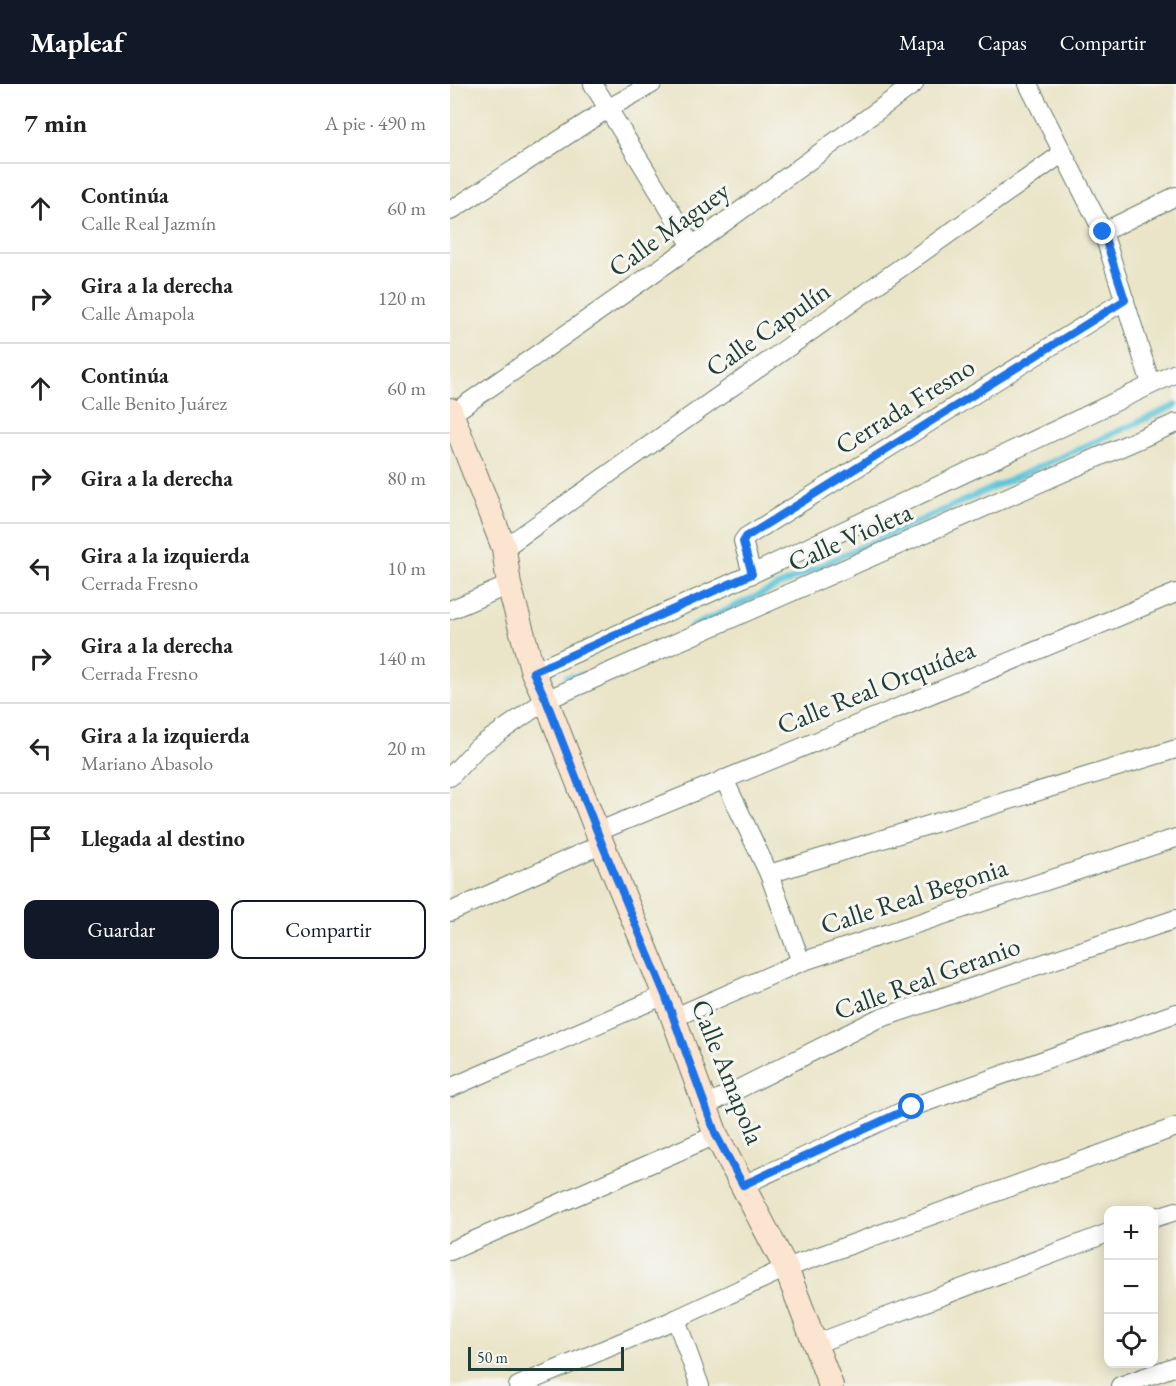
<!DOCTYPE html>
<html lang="es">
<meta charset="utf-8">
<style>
body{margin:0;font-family:"EB Garamond",serif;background:#f6f6f6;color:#222}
.controls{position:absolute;right:18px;bottom:18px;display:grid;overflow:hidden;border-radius:12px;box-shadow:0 3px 15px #0003}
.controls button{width:54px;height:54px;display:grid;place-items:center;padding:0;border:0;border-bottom:2px solid #e0e0e0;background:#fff;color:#222;font:30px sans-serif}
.scale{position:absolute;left:18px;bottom:15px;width:156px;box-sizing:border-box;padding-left:6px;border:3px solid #1f3d34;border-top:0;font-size:16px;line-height:21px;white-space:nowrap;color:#1f3d34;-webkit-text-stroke:4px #f6f6f2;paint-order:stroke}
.stop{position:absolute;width:18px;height:18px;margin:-14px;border:4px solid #1a73e8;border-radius:50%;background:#fff}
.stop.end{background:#1a73e8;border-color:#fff;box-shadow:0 2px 6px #0008}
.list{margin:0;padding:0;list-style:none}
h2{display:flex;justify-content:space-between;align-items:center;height:78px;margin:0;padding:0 24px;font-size:26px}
h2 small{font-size:20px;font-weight:400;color:#767676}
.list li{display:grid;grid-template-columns:39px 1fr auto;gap:18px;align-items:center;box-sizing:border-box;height:90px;padding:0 24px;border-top:2px solid #e0e0e0}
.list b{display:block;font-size:22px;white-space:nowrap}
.list p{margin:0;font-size:20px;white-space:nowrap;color:#767676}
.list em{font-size:20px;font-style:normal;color:#767676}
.actions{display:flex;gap:12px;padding:18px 24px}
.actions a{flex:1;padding:14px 0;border:2px solid #111827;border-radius:12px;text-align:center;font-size:21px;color:#111827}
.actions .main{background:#111827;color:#fff}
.icon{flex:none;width:33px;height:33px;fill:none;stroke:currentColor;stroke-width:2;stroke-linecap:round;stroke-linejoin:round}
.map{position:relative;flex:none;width:726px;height:1302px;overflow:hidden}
header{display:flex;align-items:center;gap:36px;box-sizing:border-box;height:84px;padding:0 30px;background:#111827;color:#fff}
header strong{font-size:28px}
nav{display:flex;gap:33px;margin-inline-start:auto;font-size:21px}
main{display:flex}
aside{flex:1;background:#fff}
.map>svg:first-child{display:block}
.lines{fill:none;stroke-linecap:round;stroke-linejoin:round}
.stream{stroke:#5dc5da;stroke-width:6}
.street-casing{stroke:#667868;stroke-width:20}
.secondary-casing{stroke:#667868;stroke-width:26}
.street{stroke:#fff;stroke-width:18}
.secondary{stroke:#fce5d0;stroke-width:24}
.route{stroke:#1a73e8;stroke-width:8}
.labels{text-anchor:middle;stroke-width:6;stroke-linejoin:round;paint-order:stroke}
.street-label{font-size:27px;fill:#1f3d34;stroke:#f6f6f2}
</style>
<header>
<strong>Mapleaf</strong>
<nav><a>Mapa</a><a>Capas</a><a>Compartir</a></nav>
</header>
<main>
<aside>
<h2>7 min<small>A pie · 490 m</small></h2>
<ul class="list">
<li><svg class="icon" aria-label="ahead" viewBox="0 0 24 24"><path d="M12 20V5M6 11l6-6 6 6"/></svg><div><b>Continúa</b><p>Calle Real Jazmín</p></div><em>60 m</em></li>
<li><svg class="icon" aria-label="right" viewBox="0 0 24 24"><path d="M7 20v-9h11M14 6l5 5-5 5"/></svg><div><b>Gira a la derecha</b><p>Calle Amapola</p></div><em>120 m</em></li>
<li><svg class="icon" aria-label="ahead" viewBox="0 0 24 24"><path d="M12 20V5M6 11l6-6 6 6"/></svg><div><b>Continúa</b><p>Calle Benito Juárez</p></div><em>60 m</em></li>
<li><svg class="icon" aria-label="right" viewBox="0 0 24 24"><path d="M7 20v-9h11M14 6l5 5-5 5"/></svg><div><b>Gira a la derecha</b></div><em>80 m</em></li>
<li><svg class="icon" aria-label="left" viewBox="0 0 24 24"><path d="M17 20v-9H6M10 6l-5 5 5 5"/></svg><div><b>Gira a la izquierda</b><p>Cerrada Fresno</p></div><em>10 m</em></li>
<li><svg class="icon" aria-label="right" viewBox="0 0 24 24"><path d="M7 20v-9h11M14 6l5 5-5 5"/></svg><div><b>Gira a la derecha</b><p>Cerrada Fresno</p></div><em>140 m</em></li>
<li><svg class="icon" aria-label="left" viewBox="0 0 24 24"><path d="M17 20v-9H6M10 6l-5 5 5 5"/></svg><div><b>Gira a la izquierda</b><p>Mariano Abasolo</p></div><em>20 m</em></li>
<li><svg class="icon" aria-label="arrive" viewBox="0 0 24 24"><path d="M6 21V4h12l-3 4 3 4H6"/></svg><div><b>Llegada al destino</b></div></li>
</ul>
<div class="actions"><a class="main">Guardar</a><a>Compartir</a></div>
</aside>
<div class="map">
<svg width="726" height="1302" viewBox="0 0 726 1302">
<rect width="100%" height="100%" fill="#f6f6f2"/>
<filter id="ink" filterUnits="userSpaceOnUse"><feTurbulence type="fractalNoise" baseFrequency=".0167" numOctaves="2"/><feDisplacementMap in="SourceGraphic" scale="12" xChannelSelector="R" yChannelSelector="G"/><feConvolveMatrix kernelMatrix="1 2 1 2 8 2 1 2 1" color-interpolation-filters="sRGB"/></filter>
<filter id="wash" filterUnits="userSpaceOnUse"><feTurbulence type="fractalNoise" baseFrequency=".008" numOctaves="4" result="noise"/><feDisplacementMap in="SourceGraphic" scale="24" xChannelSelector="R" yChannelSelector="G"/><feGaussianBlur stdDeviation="1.35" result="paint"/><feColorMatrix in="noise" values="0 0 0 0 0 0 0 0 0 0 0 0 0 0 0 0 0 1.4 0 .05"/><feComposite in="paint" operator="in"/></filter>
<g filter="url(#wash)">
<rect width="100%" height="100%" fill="#eae5c8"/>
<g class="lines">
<g class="stream">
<polyline points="241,543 398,469 726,321"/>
<polyline points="117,593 136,591"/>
</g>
</g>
</g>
<g filter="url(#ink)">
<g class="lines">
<defs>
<g id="street">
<polyline points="143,0 242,162"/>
<polyline points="578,0 653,148 701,300"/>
<polyline points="0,127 159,24 202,0"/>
<polyline points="653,148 726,112"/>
<polyline points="2,330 242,162 464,0"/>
<polyline points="54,464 613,69"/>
<polyline points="302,490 293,457 296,453 675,216"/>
<polyline points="0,526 59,501"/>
<polyline points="83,588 302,490 726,289"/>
<polyline points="0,693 27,664 96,616 726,339"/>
<polyline points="274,695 319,790 351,878"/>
<polyline points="147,748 726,509"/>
<polyline points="319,790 726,665"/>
<polyline points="0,828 152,760"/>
<polyline points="223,934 351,878 726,754"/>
<polyline points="0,1004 215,911"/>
<polyline points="255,1022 425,936 726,835"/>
<polyline points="293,1101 462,1023 726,929"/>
<polyline points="704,1134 726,1127"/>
<polyline points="0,1167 266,1051"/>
<polyline points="226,1235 250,1302"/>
<polyline points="365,1260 658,1149"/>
<polyline points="68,1302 226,1235 336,1184 726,1043"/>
<polyline points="670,1302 726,1282"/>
</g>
<polyline id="secondary" points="0,326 54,464 59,501 83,588 96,616 152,760 215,911 266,1051 336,1184 381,1302"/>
</defs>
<use href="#street" class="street-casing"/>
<use href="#secondary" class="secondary-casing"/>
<use href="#street" class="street"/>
<use href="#secondary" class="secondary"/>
</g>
</g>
<g class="lines" filter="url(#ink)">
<polyline class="route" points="462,1023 293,1101 266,1051 215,911 152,760 96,616 83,588 302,490 293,458 296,453 675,216 653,148"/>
</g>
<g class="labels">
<g class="street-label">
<text transform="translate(219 145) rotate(-36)" y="9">Calle Maguey</text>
<text transform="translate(318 245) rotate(-35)" y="9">Calle Capulín</text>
<text transform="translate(455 322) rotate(-32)" y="9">Cerrada Fresno</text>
<text transform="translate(400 453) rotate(-24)" y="9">Calle Violeta</text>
<text transform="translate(426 603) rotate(-22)" y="9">Calle Real Orquídea</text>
<text transform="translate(464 812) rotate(-18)" y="9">Calle Real Begonia</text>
<text transform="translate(477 894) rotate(-20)" y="9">Calle Real Geranio</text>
<text transform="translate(278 988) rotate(68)" y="9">Calle Amapola</text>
</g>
</g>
</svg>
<div class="controls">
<button>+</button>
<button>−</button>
<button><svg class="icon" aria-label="locate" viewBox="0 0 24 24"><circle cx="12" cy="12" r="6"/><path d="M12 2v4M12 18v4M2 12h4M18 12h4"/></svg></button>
</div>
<div class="scale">50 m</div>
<div class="stop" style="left:462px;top:1023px"></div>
<div class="stop end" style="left:653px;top:148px"></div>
</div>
</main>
